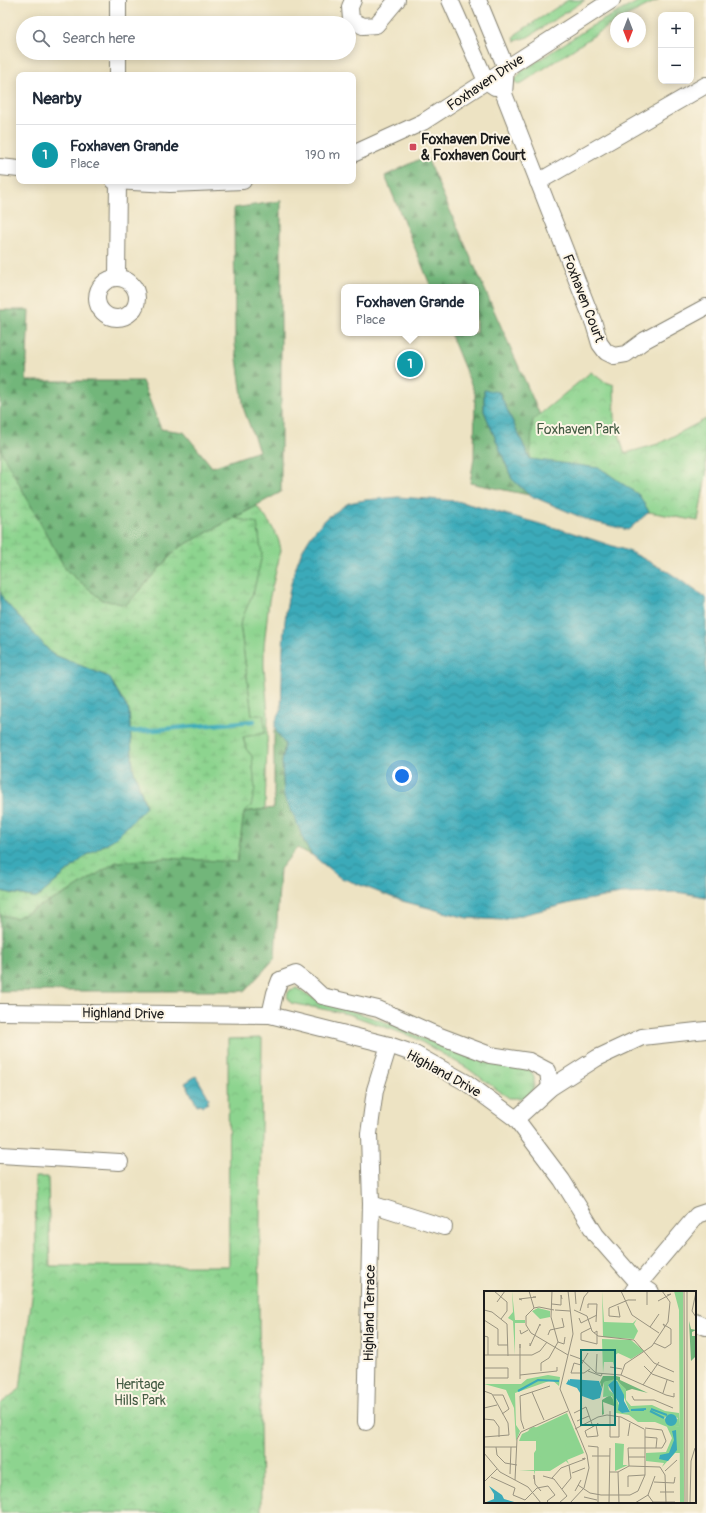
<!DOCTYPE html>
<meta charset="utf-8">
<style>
body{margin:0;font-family:Pangolin,sans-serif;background:#f2f2f3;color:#1f2937}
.controls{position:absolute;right:12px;top:12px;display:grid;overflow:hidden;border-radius:8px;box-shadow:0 2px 10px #0003}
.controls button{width:36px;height:36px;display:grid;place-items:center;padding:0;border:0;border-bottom:1px solid #e0e1e3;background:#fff;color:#1f2937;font:20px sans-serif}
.compass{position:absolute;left:610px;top:12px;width:36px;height:36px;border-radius:50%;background:#fff;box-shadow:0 2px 10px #0003;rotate:180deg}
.you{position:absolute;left:402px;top:776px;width:14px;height:14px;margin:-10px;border:3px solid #fff;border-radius:50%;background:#1a73e8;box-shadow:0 0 0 6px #1a73e833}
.badge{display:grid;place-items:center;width:26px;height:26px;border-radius:50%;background:#7c3aed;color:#fff;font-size:13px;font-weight:700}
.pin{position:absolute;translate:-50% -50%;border:2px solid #fff;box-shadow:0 1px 4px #0006}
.popup{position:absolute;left:341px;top:284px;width:138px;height:52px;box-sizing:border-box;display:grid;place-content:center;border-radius:8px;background:#fff;filter:drop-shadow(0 1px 3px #0005);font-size:13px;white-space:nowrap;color:#747a83}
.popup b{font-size:15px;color:#1f2937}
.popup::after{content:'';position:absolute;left:50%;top:100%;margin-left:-8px;border:8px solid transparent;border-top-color:#fff}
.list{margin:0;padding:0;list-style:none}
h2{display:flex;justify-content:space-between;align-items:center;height:52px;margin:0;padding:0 16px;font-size:17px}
h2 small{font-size:13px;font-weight:400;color:#747a83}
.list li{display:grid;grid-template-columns:26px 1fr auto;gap:12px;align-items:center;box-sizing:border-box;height:60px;padding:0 16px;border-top:1px solid #e0e1e3}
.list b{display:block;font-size:15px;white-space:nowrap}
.list p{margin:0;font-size:13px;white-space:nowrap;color:#747a83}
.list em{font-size:13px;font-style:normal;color:#747a83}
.icon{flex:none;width:22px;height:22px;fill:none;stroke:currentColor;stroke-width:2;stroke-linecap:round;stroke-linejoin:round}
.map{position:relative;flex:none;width:706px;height:1513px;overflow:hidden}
.search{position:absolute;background:#fff;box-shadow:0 2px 10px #0003;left:16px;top:16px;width:340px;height:44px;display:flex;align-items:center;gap:10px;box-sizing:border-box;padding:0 14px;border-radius:22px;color:#747a83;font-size:15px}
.panel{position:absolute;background:#fff;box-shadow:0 2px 10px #0003;left:16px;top:72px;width:340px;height:112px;border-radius:8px}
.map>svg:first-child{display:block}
.grass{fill:url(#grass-tufts);stroke:#547856}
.forest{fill:url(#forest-firs);stroke:#47694b}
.wetland{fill:url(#wetland-marsh);stroke:#547856}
.park{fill:url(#park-crowns);stroke:#547856}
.water{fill:url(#water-waves);stroke:#2c636a}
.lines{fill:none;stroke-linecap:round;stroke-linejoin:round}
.stream{stroke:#3baab9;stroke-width:4.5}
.minor-casing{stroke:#848070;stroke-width:18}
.minor{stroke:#fff;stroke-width:16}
.poi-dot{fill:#d1495b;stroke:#fcf5e5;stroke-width:1.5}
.labels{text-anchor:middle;stroke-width:4;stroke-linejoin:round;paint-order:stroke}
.street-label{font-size:14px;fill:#1c1c1c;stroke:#fcf5e5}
.poi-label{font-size:14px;font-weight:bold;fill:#1c1c1c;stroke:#fcf5e5;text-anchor:start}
.park-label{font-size:14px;fill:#445c44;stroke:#fcf5e5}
.inset-river{fill:none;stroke:#3baab9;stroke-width:2}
.inset-road{fill:none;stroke:#999380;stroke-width:1}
.view{fill:#0f766e;fill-opacity:0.15;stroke:#0f766e;stroke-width:2}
.inset-edge{fill:none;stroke:#1c1c1c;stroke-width:2}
</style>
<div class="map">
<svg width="706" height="1513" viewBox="0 0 706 1513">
<defs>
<pattern id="grass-tufts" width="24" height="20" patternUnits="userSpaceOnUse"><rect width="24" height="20" fill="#8dd48f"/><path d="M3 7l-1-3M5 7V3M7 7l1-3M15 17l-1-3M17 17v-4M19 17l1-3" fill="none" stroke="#79b57b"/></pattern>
<pattern id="forest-firs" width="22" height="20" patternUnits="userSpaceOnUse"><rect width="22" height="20" fill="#72b67a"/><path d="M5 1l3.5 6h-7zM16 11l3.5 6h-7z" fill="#5d9363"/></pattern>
<pattern id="wetland-marsh" width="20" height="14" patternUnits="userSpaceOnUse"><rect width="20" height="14" fill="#8dd48f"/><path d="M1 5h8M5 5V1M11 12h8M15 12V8" fill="none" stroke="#79b57b"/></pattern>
<pattern id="park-crowns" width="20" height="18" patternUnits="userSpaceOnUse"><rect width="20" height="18" fill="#8dd48f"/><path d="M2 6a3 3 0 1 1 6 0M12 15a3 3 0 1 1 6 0" fill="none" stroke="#79b57b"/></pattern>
<pattern id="water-waves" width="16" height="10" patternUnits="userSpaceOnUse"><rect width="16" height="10" fill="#3baab9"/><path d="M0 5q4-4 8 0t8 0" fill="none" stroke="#318a96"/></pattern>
</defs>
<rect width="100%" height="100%" fill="#fcf5e5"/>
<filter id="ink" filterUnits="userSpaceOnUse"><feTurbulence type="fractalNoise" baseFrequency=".025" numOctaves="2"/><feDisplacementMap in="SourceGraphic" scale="8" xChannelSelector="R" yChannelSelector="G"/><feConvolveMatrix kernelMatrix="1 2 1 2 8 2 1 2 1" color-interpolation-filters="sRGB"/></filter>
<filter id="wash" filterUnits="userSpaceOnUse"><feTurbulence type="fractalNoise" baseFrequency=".012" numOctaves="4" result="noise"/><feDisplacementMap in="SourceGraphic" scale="16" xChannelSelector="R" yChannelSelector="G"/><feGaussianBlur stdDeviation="0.9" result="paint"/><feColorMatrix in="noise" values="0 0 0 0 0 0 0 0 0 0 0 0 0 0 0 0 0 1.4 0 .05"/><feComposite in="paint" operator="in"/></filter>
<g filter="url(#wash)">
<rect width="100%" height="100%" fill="#ede3c3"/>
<g class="grass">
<polygon points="568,0 585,0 528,37 515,41 514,38 516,34"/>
<polygon points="641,0 658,0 622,18 616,18 616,21 522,83 518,84 514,81 522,71 590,27"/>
<path d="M257 506C267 519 279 534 281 550L269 600 264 646V667L268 714 265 809 244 812 252 756 246 749 243 736 265 732 252 715 240 623 254 590 257 524 234 518Z"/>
<path d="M297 988 313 998 391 1024 458 1054 490 1063 525 1068 530 1070 534 1077V1087L531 1092 524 1098H509L467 1068 413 1037 348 1014 291 1003C287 999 286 994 290 990Z"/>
</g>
<g class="forest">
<polygon points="426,156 544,424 530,459 499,392 484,391 484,411 512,479 529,495 470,483 474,458 475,394 450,333 476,333 476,287 431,287 385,176"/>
<polygon points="281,201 281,492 177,549 126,605 102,600 66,570 2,453 0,442 0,310 29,310 26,381 142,381 161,429 184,432 212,467 259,451 244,410 235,344 234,208"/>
<polygon points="274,729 285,744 282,762 284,797 295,818 305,844 312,855 297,848 280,869 275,958 245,991 0,991 0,915 16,918 72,890 116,862 166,858 237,861 244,812 274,808"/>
</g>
<polygon class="wetland" points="0,442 2,453 66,570 102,600 126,605 177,549 234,518 257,523 262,555 254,590 240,624 252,715 264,715 265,733 243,737 246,749 252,756 255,789 251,806 244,812 237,862 166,858 116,862 72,890 16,918 0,915 0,891 37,898 84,857 117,837 146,806 133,768 129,711 109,677 52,654 3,599 0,591"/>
<g class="park">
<polygon points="591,372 603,381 614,385 615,419 624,452 626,453 658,444 706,419 706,474 698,521 649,512 639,495 530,459 533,420"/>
<polygon points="262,1038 259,1318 261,1513 0,1513 0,1404 20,1389 36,1266 35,1177 48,1177 50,1266 229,1266 228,1039"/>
</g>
<g class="water">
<polygon points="484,390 499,392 530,459 600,468 639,495 649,512 628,530 590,521 529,495 512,479 484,411"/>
<path d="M398 497 457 501 570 532 631 552 670 573 706 598V897L677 892 621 894 575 902 502 920 467 918 402 901 339 877 312 855 305 844 295 818 284 797 282 762 285 744C274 729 271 727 281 711 284 650 277 551 334 513 339 510 344 505 349 503 364 499 382 499 398 497Z"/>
<polygon points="0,591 3,599 52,654 109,677 129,711 133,768 146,807 117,837 84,857 37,898 0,891"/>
<polygon points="196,1076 209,1098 207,1101 208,1103 202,1106 201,1104 197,1105 185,1083"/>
</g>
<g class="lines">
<polyline class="stream" points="130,732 254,721"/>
</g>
</g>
<g filter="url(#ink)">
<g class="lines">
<defs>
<g id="minor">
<polyline points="353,0 350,7 351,20 363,26 376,25 397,0"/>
<polyline points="450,0 486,81 495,87"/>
<polyline points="478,0 506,68 504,94 594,324 600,344 606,352 614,356 626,354 645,340 706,307"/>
<polyline points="118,23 118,0"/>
<polyline points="118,75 118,53"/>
<polyline points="353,154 423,122 612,0"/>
<polyline points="0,167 19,169"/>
<polyline points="114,181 170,184 243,181"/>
<polyline points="538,182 706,85"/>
<polyline points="117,277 118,181"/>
<circle cx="117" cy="298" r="20"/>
<polyline points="0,1012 270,1015 389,1045 415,1054 467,1083 516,1119 562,1180 596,1235 639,1284 651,1292"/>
<polyline points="270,1015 275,993 280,980 296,974 308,983 322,996 378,1009 432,1033 490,1055 529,1061 548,1071 550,1088"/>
<polyline points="516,1119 550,1088 597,1058 642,1037 706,1030"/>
<polyline points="0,1155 120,1162"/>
<polyline points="371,1204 444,1227"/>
<polyline points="633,1291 697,1215 706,1212"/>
<polyline points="695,1322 706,1327"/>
<polyline points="366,1422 371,1204 369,1134 375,1090 389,1045"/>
</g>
</defs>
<use href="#minor" class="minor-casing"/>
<use href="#minor" class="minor"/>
</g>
</g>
<rect class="poi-dot" x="409" y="143" width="8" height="8" rx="2"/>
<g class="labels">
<g class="street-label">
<text transform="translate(485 82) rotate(-34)" y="5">Foxhaven Drive</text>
<text transform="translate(584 298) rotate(69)" y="5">Foxhaven Court</text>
<text transform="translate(123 1013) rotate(1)" y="5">Highland Drive</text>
<text transform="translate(444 1073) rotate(29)" y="5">Highland Drive</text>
<text transform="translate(369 1313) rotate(-89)" y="5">Highland Terrace</text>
</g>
<g class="poi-label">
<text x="421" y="144">Foxhaven Drive<tspan x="421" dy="16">&amp; Foxhaven Court</tspan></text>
</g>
<g class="park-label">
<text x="578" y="434">Foxhaven Park</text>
<text x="140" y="1389">Heritage<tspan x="140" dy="16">Hills Park</tspan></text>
</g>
</g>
<g transform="translate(484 1291)">
<rect width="212" height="212" fill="#ede3c3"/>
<path d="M190 0H199L200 212H196L195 19Z" fill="#8dd48f"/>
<path d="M205 30 207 38 212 39 208 41V45H212V65L207 70ZM119 85H132L136 86V89L164 102 148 98 142 100 133 89 120 91 118 98 116 91ZM126 104 131 111 132 118 130 115 119 111 120 123 118 124V109Z" fill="#72b67a"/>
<path d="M131 88 142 98V109L147 115 168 114 181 120 195 122 196 135 186 137 171 131H154L145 124 132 122 128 105 119 106 120 91ZM130 89 135 94 146 121 138 122 131 104 125 99 124 94ZM185 124 194 127 190 133 180 127Z" fill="#8dd48f" fill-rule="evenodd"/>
<path d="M28 0 31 29H41V32H31V64L29 30 24 27 29 21ZM118 0 120 31 149 32 153 28 150 33 154 40 150 48 119 46ZM54 17 66 20V26L56 28 48 20ZM118 48 147 49 160 60 147 68 134 62 130 65V75L129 71H120L119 82ZM64 84 76 86 75 95 68 89 31 102 32 134 36 140 32 150 30 117 22 99 0 93H37L43 88ZM83 122 100 162 83 169 85 173 82 170 66 180H51L50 184V180H35L50 179V162L52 159V150H35L38 143ZM196 135V162H191L178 176 180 172 162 170V162L182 161 188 147 183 136ZM131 152 140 153 139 174H144L131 180Z" fill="#8dd48f"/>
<path d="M44 142a6 6 0 1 1 12 0a6 6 0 1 1-12 0ZM92 145 97 159 85 164 81 154 86 152V149L92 150ZM51 161H58V163L60 161H74L76 167 72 170H60L63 179 52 180V168L59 169 57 165 51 167Z" fill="#8dd48f"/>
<path d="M85 88 86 90V88L115 90 118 98 116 107 109 109 98 105 93 97 82 93ZM130 89 133 90 140 104V110L146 121 138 122 134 119 135 112 124 94ZM181 129a6 6 0 1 1 12 0a6 6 0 1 1-12 0ZM192 139 193 159 184 170 175 168 176 164 185 162 190 149 188 140ZM5 195 18 204 20 208 34 212H0L10 208V203Z" fill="#3baab9"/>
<path class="inset-river" d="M34 100 54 89 75 90M167 118 183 124M147 119 162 118M147 119H160M166 120 180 127"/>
<path class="inset-road" d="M10 0 23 11V20L17 28M45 0 50 17M84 0 89 43 76 98 103 164 105 177 100 197 86 212M91 0 92 13M137 0 148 24 175 42M163 0V14M200 0 201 212M203 0V212M212 1 208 20 212 26M38 9 35 8 52 6H49M174 10 187 3 183 4M13 11 21 0M68 13 77 14V4L78 8M134 15 136 26 125 25V17L144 9H152M104 17V13H113L112 31M0 19 8 21 23 33 24 65M70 19 55 16 50 17 42 25V34L47 42 84 64M71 19 86 20M90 19 103 25 108 40 114 45 150 49 170 72 190 81M96 20 100 6 105 0M95 27 97 32 113 24M0 29 14 38V54H24M166 36 175 23M107 37 97 42V49L113 53V40L110 42M36 39 37 43 44 39M64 44 66 39 80 36 78 27M0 45 4 46V64M74 51 80 53 81 46M46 52V55L56 33V35M170 52 181 57 187 53V38L179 33 181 36M36 57V53V88M104 62 97 74 90 72 87 82H100L106 78M0 64H48L56 60 63 51M86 64 97 68 112 82 137 84 182 104 190 106V102M160 75 168 83 190 91M126 76 138 78M0 77H24V87H0M57 80V72L65 67 74 51 67 26 68 0M104 80 117 85 118 83M112 82 113 63M36 84 73 80V76M137 84 141 73 168 55 184 31 186 11 178 0M159 94 175 71M0 100 8 103 24 132 25 144 0 146M48 101 60 129M179 102 183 89M9 104H19L25 118 18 123M148 105 150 109H170L189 117M0 117 13 114M126 120V146H135V126M90 122 102 116 109 136M0 128 10 129 15 136V146M93 130 105 125M112 134 101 140 103 146 114 145 112 134 114 132 113 135M40 138 37 129 36 105 66 95M91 138 114 126 123 124 137 126 160 138M144 145 146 132M161 146 173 147 172 157M104 155 114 156V212M1 156H33M12 156 13 164 21 172 33 174M0 162 16 181 44 196 57 212M108 165H126M145 166H161M145 175 144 157H178L182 150 178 139 161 137M181 180 193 169M125 181H134L145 175 176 176 181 184 182 211M134 181 135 212M88 182 101 177M26 183 27 156M59 185 70 188 83 205 75 212M7 186 31 197 29 204 41 209 53 197 64 195 71 204 63 210 65 212M68 187 77 177 101 168V167L98 168M50 188V184L51 193 57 200M31 189 33 148 37 141 84 120M0 191 13 178M170 191 190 192 191 186M94 194 106 202 117 204H146L154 200 161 184V138M144 196V185L161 184M78 198 87 187 85 174M91 200 97 189M176 201H190M164 204 169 211H191M100 206 113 209M125 212 126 157M151 212 164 204 171 185M206 212 207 170 211 157"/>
<path class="view" d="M97 59H131V134H97Z"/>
<rect width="212" height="212" class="inset-edge"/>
</g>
</svg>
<div class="controls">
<button>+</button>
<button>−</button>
</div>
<svg class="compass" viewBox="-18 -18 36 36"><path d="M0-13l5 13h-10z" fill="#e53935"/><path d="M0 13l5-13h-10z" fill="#747a83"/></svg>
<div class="you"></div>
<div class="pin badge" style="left:410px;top:364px;background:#0f9aa8">1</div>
<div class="popup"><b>Foxhaven Grande</b>Place</div>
<div class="search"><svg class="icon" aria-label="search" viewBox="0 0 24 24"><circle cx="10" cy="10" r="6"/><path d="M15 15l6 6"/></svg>Search here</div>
<section class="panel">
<h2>Nearby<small></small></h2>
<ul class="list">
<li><span class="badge" style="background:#0f9aa8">1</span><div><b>Foxhaven Grande</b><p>Place</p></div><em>190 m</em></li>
</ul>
</section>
</div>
